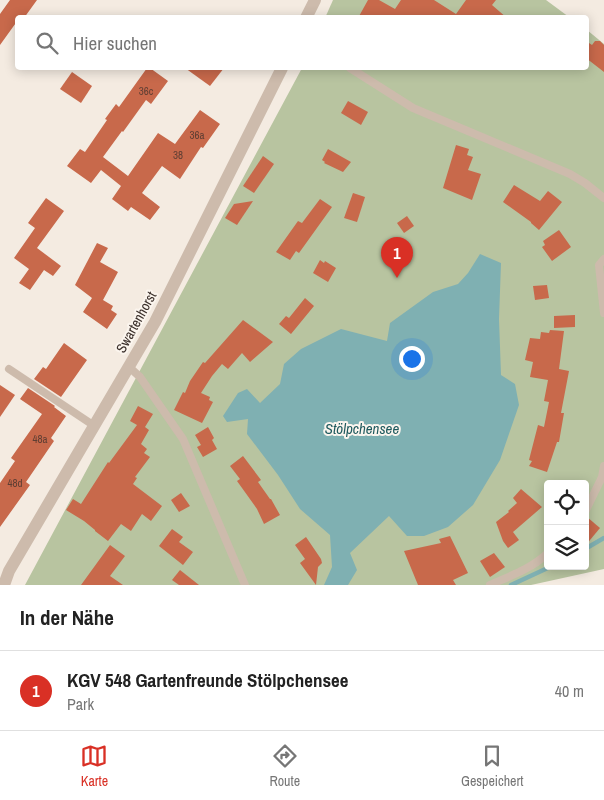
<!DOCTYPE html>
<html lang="de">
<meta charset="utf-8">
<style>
body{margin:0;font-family:"Archivo Narrow",sans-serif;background:#f6f6f6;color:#222}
.controls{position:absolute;right:15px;bottom:15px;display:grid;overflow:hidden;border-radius:5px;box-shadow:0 2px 12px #0003}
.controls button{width:45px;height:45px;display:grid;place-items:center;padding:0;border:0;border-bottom:1px solid #e0e0e0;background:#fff;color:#222;font:25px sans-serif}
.you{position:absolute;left:411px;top:358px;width:18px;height:18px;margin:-12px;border:4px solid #fff;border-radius:50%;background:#1a73e8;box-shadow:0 0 0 8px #1a73e833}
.badge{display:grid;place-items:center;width:32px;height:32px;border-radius:50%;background:#d93025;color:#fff;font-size:16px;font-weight:700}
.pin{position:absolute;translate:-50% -41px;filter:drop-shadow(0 1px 2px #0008)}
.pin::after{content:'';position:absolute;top:26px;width:18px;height:15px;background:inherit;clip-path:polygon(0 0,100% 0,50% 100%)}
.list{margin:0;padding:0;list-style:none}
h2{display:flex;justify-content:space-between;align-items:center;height:65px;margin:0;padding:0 20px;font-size:21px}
h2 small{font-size:16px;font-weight:400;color:#767676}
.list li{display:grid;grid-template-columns:32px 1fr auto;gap:15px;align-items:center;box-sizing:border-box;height:80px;padding:0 20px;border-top:1px solid #e0e0e0}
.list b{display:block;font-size:19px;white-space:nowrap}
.list p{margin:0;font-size:16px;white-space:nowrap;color:#767676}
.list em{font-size:16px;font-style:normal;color:#767676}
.icon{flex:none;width:28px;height:28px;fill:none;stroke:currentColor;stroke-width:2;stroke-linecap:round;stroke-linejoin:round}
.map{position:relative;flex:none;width:604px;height:585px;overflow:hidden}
.search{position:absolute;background:#fff;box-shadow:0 2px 12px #0003;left:15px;right:15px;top:15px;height:55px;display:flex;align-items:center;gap:12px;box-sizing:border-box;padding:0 18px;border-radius:5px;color:#767676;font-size:19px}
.sheet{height:145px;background:#fff}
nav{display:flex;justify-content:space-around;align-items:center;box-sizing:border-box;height:70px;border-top:1px solid #e0e0e0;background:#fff;font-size:14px;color:#767676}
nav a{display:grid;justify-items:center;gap:2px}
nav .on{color:#d93025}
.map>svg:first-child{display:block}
.green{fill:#b8c4a0;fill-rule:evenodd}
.water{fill:#7fb0b2}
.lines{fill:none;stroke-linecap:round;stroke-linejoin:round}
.stream{stroke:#7fb0b2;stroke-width:4.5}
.building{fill:#c8694b}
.lane{stroke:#cdbbac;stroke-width:8}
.street{stroke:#cdbbac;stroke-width:12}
.labels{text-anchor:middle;stroke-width:4;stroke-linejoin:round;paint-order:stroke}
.number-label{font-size:11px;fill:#5e3e33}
.street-label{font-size:14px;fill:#3b302b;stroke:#fbf5ee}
.water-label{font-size:15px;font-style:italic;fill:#1f5a5e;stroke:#fbf5ee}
</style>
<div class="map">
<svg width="604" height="585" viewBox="0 0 604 585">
<rect width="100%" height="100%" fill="#f4ebe1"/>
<g class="green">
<polygon points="333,0 546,0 569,17 325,18"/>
<path d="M587 30 604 44V569L531 585H25L302 68H586ZM548 484H585V566H548Z"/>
</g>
<polygon class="water" points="480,254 501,263 499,319 501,375 515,384 519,405 500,460 473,505 448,527 424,536 407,536 389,516 350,553 357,570 348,585 324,585 332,567 330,535 300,509 278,475 247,434 248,419 227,422 223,416 238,393 247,389 260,403 280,384 284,364 301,349 341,329 387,341 390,323 433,292 458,284 468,273"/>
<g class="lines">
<g class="stream">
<polyline points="585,549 604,538"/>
<polyline points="511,585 552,566"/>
</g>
</g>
<g class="building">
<polygon points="10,0 37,0 24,18 18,18 18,20 0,45 0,14"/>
<polygon points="368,0 379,0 395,9 401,0 434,0 456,14 466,0 496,0 492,5 507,18 358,18"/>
<polygon points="586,41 592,45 595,41 600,41 604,45 604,72 586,58"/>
<polygon points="147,68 150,68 168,81 151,104 146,100 123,132 122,131 103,157 128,176 158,133 175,144 200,110 220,124 203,148 201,147 180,179 162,166 142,193 160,207 150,220 131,207 128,211 112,199 121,186 101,170 91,183 67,166 80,149 85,152 107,120 105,119 116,104 119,107"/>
<polygon points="185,68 224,68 210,86"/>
<polygon points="72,72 92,86 81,103 60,89"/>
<polygon points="348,101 368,112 361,125 341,113"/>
<polygon points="456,145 469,149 467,155 473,157 468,170 481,174 472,200 443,188"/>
<polygon points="328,149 351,162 343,172 324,163 325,162 322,160"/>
<polygon points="263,156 274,164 254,193 243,186"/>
<polygon points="514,185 540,201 548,191 562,202 539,230 531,223 531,222 503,202"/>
<polygon points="353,193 365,197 357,222 344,218"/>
<polygon points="46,198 64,211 37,248 61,266 53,276 44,270 30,290 19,283 29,269 14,258 35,228 28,223"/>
<polygon points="320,199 332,207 299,253 296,251 290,260 276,252 298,221 302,223"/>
<polygon points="253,201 237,225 225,218 234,204"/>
<polygon points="407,216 414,226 404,233 397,223"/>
<polygon points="559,230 571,247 552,261 542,247 545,245 543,241"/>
<polygon points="97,243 108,248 100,262 118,272 103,300 113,306 111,310 117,314 107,329 83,312 92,298 75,285"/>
<polygon points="320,260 324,263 325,261 336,268 328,282 313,273"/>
<polygon points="547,285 549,298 535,300 533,286"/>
<polygon points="305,298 314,306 291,334 279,324 286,316 289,318"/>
<polygon points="575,315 575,327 554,328 554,316"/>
<polygon points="243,320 273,342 250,362 242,353 228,369 222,364 212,376 201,393 210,397 209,400 213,402 202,423 174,410 183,392 185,393 190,381 203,362 205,363"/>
<polygon points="550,330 564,331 559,369 569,371 561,413 564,413 559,442 557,442 547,472 529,466 532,461 529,460 538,425 544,427 549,402 544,401 548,380 530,377 533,362 525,360 530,338 540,339 541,332 549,333"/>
<polygon points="64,343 87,360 61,397 34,379 43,367 46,369"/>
<polygon points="0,385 15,395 0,417"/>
<polygon points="28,388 55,406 54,407 66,416 51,438 54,441 26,482 30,485 0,527 0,483 15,461 11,458 42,414 20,399"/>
<polygon points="138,406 153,414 145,427 149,430 141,444 147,449 144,453 150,457 135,477 137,478 133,484 162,506 151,521 142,514 131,531 121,524 108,541 95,531 95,530 84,521 66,510 73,499 81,504 108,462 109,463 137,425 130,421"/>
<polygon points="208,427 214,438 212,440 217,449 203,457 197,447 201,445 195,435"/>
<polygon points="243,456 261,480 258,482 270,499 271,499 280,515 264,524 257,509 237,481 240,479 230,466"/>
<polygon points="521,489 542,507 513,532 519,540 508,548 503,541 496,522 509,512 508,511 517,503 513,498"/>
<polygon points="181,493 190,506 179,512 171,500"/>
<polygon points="587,517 600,528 585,546 585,518"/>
<polygon points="172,529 183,537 179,542 193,552 183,565 159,546"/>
<polygon points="450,536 468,573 453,580 456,585 418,585 404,551 441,543 439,539"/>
<polygon points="306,537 321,559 322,563 318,567 316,585 300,563 305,559 295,545"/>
<polygon points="110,545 125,556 110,576 123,585 81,585"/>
<polygon points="494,553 505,567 490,577 480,561"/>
<polygon points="180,570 199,585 179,585 172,580"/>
</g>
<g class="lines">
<g class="lane">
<polyline points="350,68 413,108 570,174 585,183 604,198"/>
<polyline points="604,259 599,265 604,313"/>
<polyline points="128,366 140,377 183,439 245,585"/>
<polyline points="9,369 93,425"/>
<polyline points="585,512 602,477 604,466"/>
<path d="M490 585C510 576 531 569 548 553"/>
</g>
<g class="street">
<polyline points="306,18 315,0"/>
<polyline points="4,585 9,571 155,322 282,68"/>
</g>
</g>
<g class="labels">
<g class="number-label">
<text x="146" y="95">36c</text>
<text x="197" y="139">36a</text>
<text x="178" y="159">38</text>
<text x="40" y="443">48a</text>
<text x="15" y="487">48d</text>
</g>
<g class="street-label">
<text transform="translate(136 322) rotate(-61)" y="5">Swartenhorst</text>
</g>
<g class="water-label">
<text x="362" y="434">Stölpchensee</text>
</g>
</g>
</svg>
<div class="controls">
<button><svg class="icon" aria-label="locate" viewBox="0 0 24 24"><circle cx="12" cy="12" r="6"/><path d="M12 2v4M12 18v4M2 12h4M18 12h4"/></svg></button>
<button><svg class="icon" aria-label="layers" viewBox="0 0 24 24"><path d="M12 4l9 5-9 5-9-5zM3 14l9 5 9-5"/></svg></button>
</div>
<div class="you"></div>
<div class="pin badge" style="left:397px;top:278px">1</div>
<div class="search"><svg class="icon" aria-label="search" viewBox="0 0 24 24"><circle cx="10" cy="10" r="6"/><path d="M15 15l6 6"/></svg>Hier suchen</div>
</div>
<section class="sheet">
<h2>In der Nähe<small></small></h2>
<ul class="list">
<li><span class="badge">1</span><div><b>KGV 548 Gartenfreunde Stölpchensee</b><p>Park</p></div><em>40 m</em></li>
</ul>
</section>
<nav>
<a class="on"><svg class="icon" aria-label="map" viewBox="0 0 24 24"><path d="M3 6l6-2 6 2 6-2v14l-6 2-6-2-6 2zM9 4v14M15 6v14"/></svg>Karte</a>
<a><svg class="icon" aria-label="directions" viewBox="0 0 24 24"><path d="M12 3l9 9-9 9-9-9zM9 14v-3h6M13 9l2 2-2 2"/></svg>Route</a>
<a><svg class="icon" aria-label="saved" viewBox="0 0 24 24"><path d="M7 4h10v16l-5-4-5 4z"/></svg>Gespeichert</a>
</nav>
